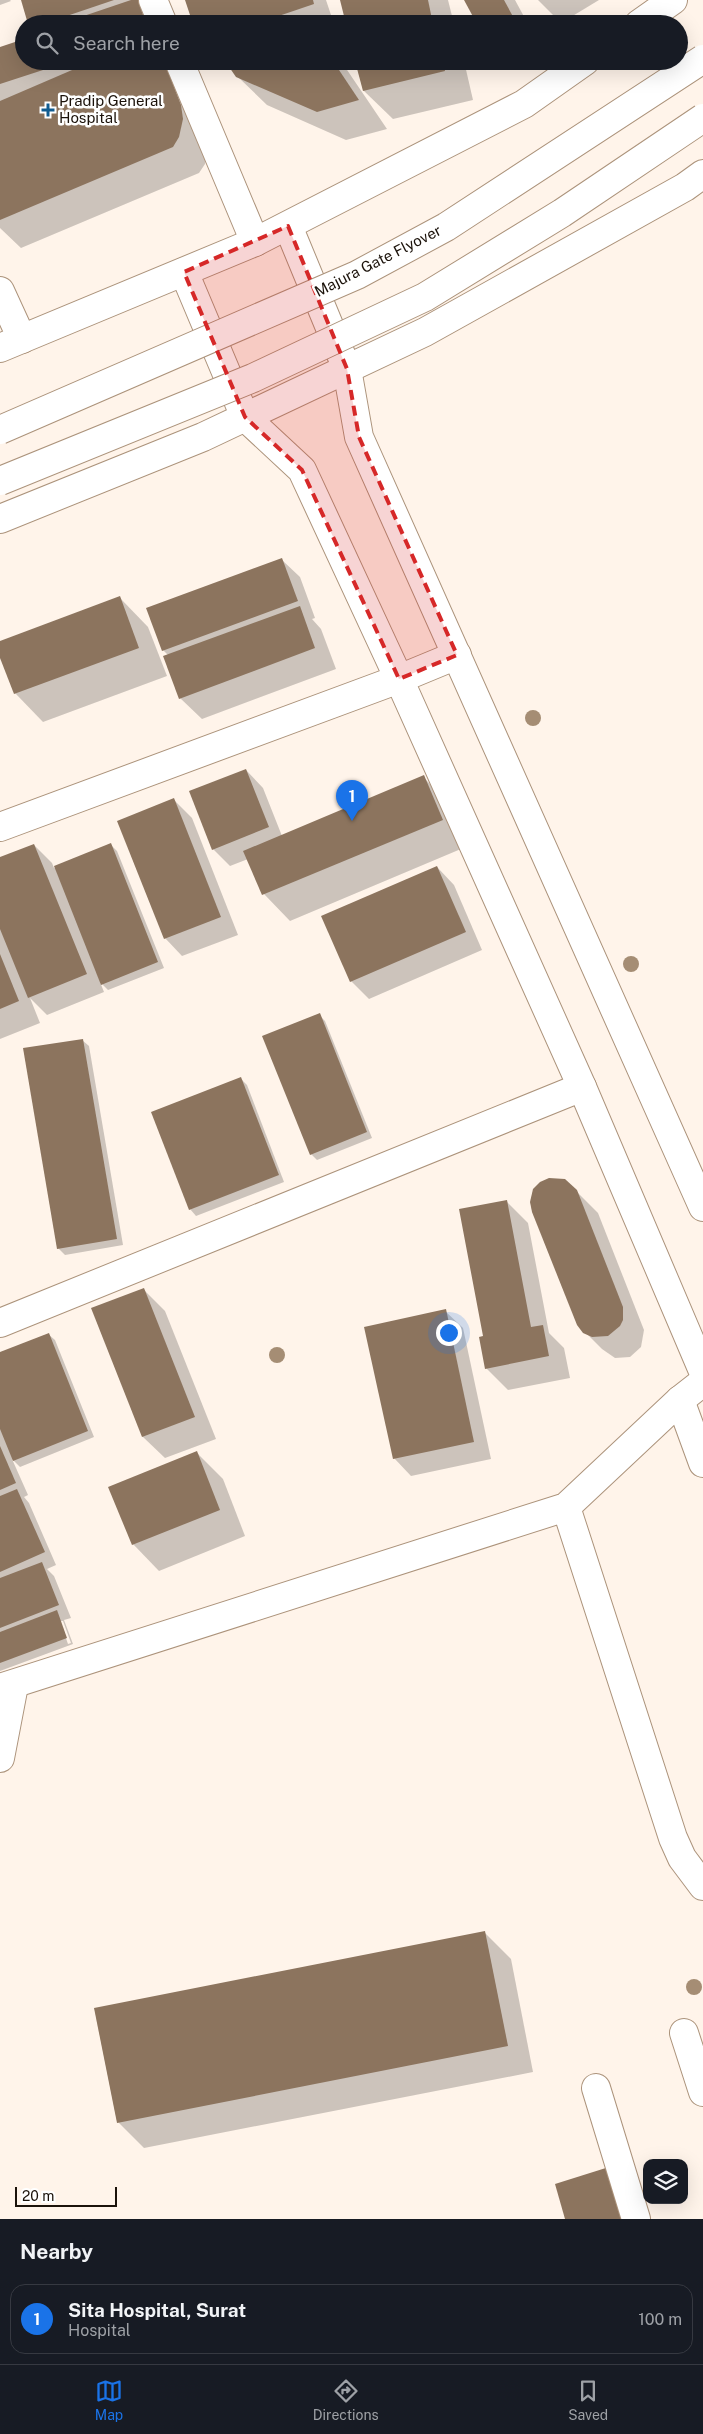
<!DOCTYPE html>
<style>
body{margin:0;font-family:"Public Sans",sans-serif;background:#242831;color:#f1f3f6}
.controls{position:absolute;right:15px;bottom:15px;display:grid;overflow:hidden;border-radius:10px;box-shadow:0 5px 20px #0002}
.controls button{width:45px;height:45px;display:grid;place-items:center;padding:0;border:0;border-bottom:1px solid #363941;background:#171b24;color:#f1f3f6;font:25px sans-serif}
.scale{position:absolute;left:15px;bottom:12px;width:102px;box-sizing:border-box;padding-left:5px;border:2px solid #1b120a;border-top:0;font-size:14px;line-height:18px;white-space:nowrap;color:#1b120a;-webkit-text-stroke:4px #fff;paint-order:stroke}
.you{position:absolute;left:448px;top:1332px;width:18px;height:18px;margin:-12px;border:4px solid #fff;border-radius:50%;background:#1a73e8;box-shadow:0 0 0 8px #1a73e833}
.badge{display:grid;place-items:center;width:32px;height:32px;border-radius:50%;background:#1a73e8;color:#fff;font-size:16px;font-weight:700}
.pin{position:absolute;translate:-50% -41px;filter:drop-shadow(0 1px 2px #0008)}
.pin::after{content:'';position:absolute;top:26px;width:18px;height:15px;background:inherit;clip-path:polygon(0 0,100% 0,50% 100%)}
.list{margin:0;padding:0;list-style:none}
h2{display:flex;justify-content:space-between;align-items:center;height:65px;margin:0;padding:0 20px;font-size:21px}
h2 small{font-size:16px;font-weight:400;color:#9ea1a6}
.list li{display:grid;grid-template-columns:32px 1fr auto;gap:15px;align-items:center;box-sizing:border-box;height:70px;margin:0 10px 10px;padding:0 10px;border:1px solid #363941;border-radius:15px}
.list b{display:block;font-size:19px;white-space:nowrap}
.list p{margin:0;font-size:16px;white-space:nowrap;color:#9ea1a6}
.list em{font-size:16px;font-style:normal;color:#9ea1a6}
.icon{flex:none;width:28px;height:28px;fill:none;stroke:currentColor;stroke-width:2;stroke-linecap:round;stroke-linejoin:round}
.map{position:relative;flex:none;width:703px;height:2219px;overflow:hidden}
.search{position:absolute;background:#171b24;box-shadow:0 5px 20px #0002;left:15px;right:15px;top:15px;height:55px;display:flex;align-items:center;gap:12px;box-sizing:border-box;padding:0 18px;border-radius:28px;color:#9ea1a6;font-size:19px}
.sheet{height:145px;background:#171b24}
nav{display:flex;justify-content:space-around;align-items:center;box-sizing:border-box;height:70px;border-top:1px solid #363941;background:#171b24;font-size:14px;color:#9ea1a6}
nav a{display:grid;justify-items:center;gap:2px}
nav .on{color:#1a73e8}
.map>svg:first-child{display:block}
.shadow{fill:#0003;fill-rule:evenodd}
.building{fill:#8c745e}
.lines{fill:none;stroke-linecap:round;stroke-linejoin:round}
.street-casing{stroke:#ac937b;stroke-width:30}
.secondary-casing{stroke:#ac937b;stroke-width:30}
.street{stroke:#fff;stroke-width:28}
.secondary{stroke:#fff;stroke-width:28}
.highway-bridge-casing{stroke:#ac937b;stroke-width:30;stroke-linecap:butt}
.highway-bridge{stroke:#fff;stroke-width:28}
.tree{fill:#a58d74}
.marked{fill:#d62828;fill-opacity:0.2;stroke:#d62828;stroke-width:4;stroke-dasharray:10 6;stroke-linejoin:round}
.poi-dot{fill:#125d91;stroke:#fff;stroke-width:2}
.labels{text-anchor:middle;stroke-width:5;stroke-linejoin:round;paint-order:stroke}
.poi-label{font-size:15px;fill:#1b120a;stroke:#fff;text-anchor:start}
.street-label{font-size:15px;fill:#1b120a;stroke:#fff}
</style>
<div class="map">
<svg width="703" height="2219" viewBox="0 0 703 2219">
<rect width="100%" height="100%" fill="#fff4ea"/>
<g class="shadow">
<polygon points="0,0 10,0 11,1 0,5"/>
<polygon points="22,0 151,0 161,24 30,24"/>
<polygon points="187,0 326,0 334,24 194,24"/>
<polygon points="341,0 448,0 454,24 347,24"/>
<polygon points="465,0 515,0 528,24 478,24"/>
<polygon points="538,0 599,0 561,23"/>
<polygon points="0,48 24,61 179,61 208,146 205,164 199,173 21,248 0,228"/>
<polygon points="220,61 341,61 387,129 346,140 267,105 237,76 226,61"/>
<polygon points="357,61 464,61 473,100 393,119 364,91"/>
<polygon points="507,61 531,61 515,70"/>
<polygon points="282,560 300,577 315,618 312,619 321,629 336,669 202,719 180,698 169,656 163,650"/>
<polygon points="120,598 148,627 167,676 43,722 15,693 0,654 0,642"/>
<polygon points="246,770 263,788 282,836 423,777 449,803 468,846 290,921 264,894 248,859 230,866 213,849"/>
<polygon points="174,800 192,818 238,935 182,956 165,938"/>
<polygon points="34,845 52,863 54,868 111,845 117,851 164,968 108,990 100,982 104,992 47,1015 30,998 40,1023 0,1039 0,859"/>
<polygon points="437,867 454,885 482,950 369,999 351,981"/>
<polygon points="319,1015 325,1021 372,1138 317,1160 311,1154"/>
<polygon points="82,1040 89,1046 123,1245 65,1255 58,1248"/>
<polygon points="241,1079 247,1085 284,1182 196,1216 190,1209"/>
<polygon points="576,1191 598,1213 644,1330 641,1347 630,1357 615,1358 602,1349 580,1327"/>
<polygon points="506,1201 528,1223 549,1333 564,1348 570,1378 508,1390 486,1368 485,1337"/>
<polygon points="144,1290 165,1311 216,1439 165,1458 143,1437 93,1309"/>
<polygon points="445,1311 463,1328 491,1459 411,1476 394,1458"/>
<path d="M48 1334 55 1340 94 1437 20 1467 12 1459 28 1495 24 1497 29 1503 56 1565 47 1569 54 1576 71 1618 64 1620 73 1644 0 1671V1353ZM60 1621H63L71 1643 68 1644Z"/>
<polygon points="197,1453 223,1479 245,1536 159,1571 133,1544"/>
<polygon points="485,1933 511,1959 533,2072 144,2148 118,2122"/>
</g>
<g class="building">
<polygon points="21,0 114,0 43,24 28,24"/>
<polygon points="131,0 138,0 146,24 60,24"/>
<polygon points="185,0 313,0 314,4 255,24 193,24"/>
<polygon points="340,0 428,0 433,24 346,24"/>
<polygon points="464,0 504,0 517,24 477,24"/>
<polygon points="302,17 307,24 286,24"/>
<polygon points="24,39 24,61 41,61 43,70 0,84 0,47"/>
<polygon points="93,61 164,61 181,105 183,119 179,137 173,147 0,220 0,101"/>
<polygon points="225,61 333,61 359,100 317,112 236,77"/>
<polygon points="355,61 443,61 445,71 363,91"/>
<polygon points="282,558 298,601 162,651 146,608"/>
<polygon points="120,596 139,648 14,694 0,658 0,641"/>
<polygon points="300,606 315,648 179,699 163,656"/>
<polygon points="246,769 269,827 212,850 189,791"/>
<polygon points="424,775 443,820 262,895 243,851"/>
<polygon points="174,798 221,917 164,939 117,821"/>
<polygon points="111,843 158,962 101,985 54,866"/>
<polygon points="34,844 87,974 28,998 0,929 0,857"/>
<polygon points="437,866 466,932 350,982 321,916"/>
<polygon points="0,954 19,1001 0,1009"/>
<polygon points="320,1013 367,1132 310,1155 262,1036"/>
<polygon points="83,1039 117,1239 57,1249 23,1048"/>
<polygon points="241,1077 279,1175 189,1210 151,1112"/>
<polygon points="549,1178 565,1179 577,1190 623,1307 623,1320 620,1326 608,1336 592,1337 583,1333 577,1325 532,1212 530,1202 533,1189 540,1182"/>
<polygon points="507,1200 531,1327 543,1325 549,1356 485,1369 479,1337 483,1336 459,1209"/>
<polygon points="144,1288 195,1417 142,1437 91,1308"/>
<polygon points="446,1309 474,1442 393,1459 364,1327"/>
<polygon points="49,1333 88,1431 13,1461 0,1429 0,1352"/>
<polygon points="0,1446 16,1483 0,1490"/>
<polygon points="197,1451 220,1510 132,1545 108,1487"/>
<polygon points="17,1489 45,1552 0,1572 0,1496"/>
<polygon points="42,1562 59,1605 0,1628 0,1578"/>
<polygon points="57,1610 67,1638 0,1663 0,1632"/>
<polygon points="485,1931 508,2046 117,2123 94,2008"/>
<polygon points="609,2167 625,2219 565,2219 555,2184"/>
</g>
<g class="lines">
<defs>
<g id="street">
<polyline points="153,0 163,24"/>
<polyline points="179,61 255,242"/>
<polyline points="288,226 347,369 359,437 703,1207"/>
<polyline points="184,272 245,417 302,470 399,679 582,1087 703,1371"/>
<polyline points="0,291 22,339"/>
<polyline points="0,827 399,679 457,655"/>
<polyline points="0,1323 582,1087"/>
<polyline points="680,1400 703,1463"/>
<polyline points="566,1507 673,1838 682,1858 703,1886"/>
<polyline points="0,1688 566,1507 680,1400 703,1382"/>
<polyline points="0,1758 14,1685"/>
<polyline points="684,2033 703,2092"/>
<polyline points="596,2088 636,2219"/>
</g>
<g id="secondary">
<polyline points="639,24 673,0"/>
<polyline points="0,348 255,242 524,104 585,61"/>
<polyline points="0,519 203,437 425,332 685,187 703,174"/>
</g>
</defs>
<use href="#street" class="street-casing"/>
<use href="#secondary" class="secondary-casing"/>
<use href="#street" class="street"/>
<use href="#secondary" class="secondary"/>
<defs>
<g id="highway-bridge">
<polyline points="0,430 357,275 446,227 703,59"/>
<polyline points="0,481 253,378 425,297 562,213 703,118"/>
</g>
</defs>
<use href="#highway-bridge" class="highway-bridge-casing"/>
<use href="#highway-bridge" class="highway-bridge"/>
</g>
<g class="tree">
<circle cx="533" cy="718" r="8"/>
<circle cx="631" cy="964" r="8"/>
<circle cx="277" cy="1355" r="8"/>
<circle cx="694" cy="1987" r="8"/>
</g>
<path class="marked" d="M288 226 347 369 359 437 457 655 399 679 302 470 245 417 184 272Z"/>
<path class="poi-dot" d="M45.5 102.5h5v5h5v5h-5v5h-5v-5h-5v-5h5z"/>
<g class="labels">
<g class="poi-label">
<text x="59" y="106">Pradip General<tspan x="59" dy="17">Hospital</tspan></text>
</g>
<g class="street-label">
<text transform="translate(378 261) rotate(-27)" y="5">Majura Gate Flyover</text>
</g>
</g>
</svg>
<div class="controls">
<button><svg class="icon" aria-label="layers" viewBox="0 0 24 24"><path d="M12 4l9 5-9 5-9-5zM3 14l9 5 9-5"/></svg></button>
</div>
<div class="scale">20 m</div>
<div class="you"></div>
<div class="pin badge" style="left:352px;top:821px">1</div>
<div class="search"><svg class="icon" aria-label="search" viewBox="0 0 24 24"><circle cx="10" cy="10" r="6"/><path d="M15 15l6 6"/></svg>Search here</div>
</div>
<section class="sheet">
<h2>Nearby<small></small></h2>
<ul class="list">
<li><span class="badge">1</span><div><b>Sita Hospital, Surat</b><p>Hospital</p></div><em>100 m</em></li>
</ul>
</section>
<nav>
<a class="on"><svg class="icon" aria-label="map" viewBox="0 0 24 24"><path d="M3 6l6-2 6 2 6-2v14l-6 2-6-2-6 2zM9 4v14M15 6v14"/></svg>Map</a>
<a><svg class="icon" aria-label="directions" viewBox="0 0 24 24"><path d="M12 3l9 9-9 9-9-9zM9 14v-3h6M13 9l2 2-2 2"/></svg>Directions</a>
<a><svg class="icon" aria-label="saved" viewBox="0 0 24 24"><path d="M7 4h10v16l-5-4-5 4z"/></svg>Saved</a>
</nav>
